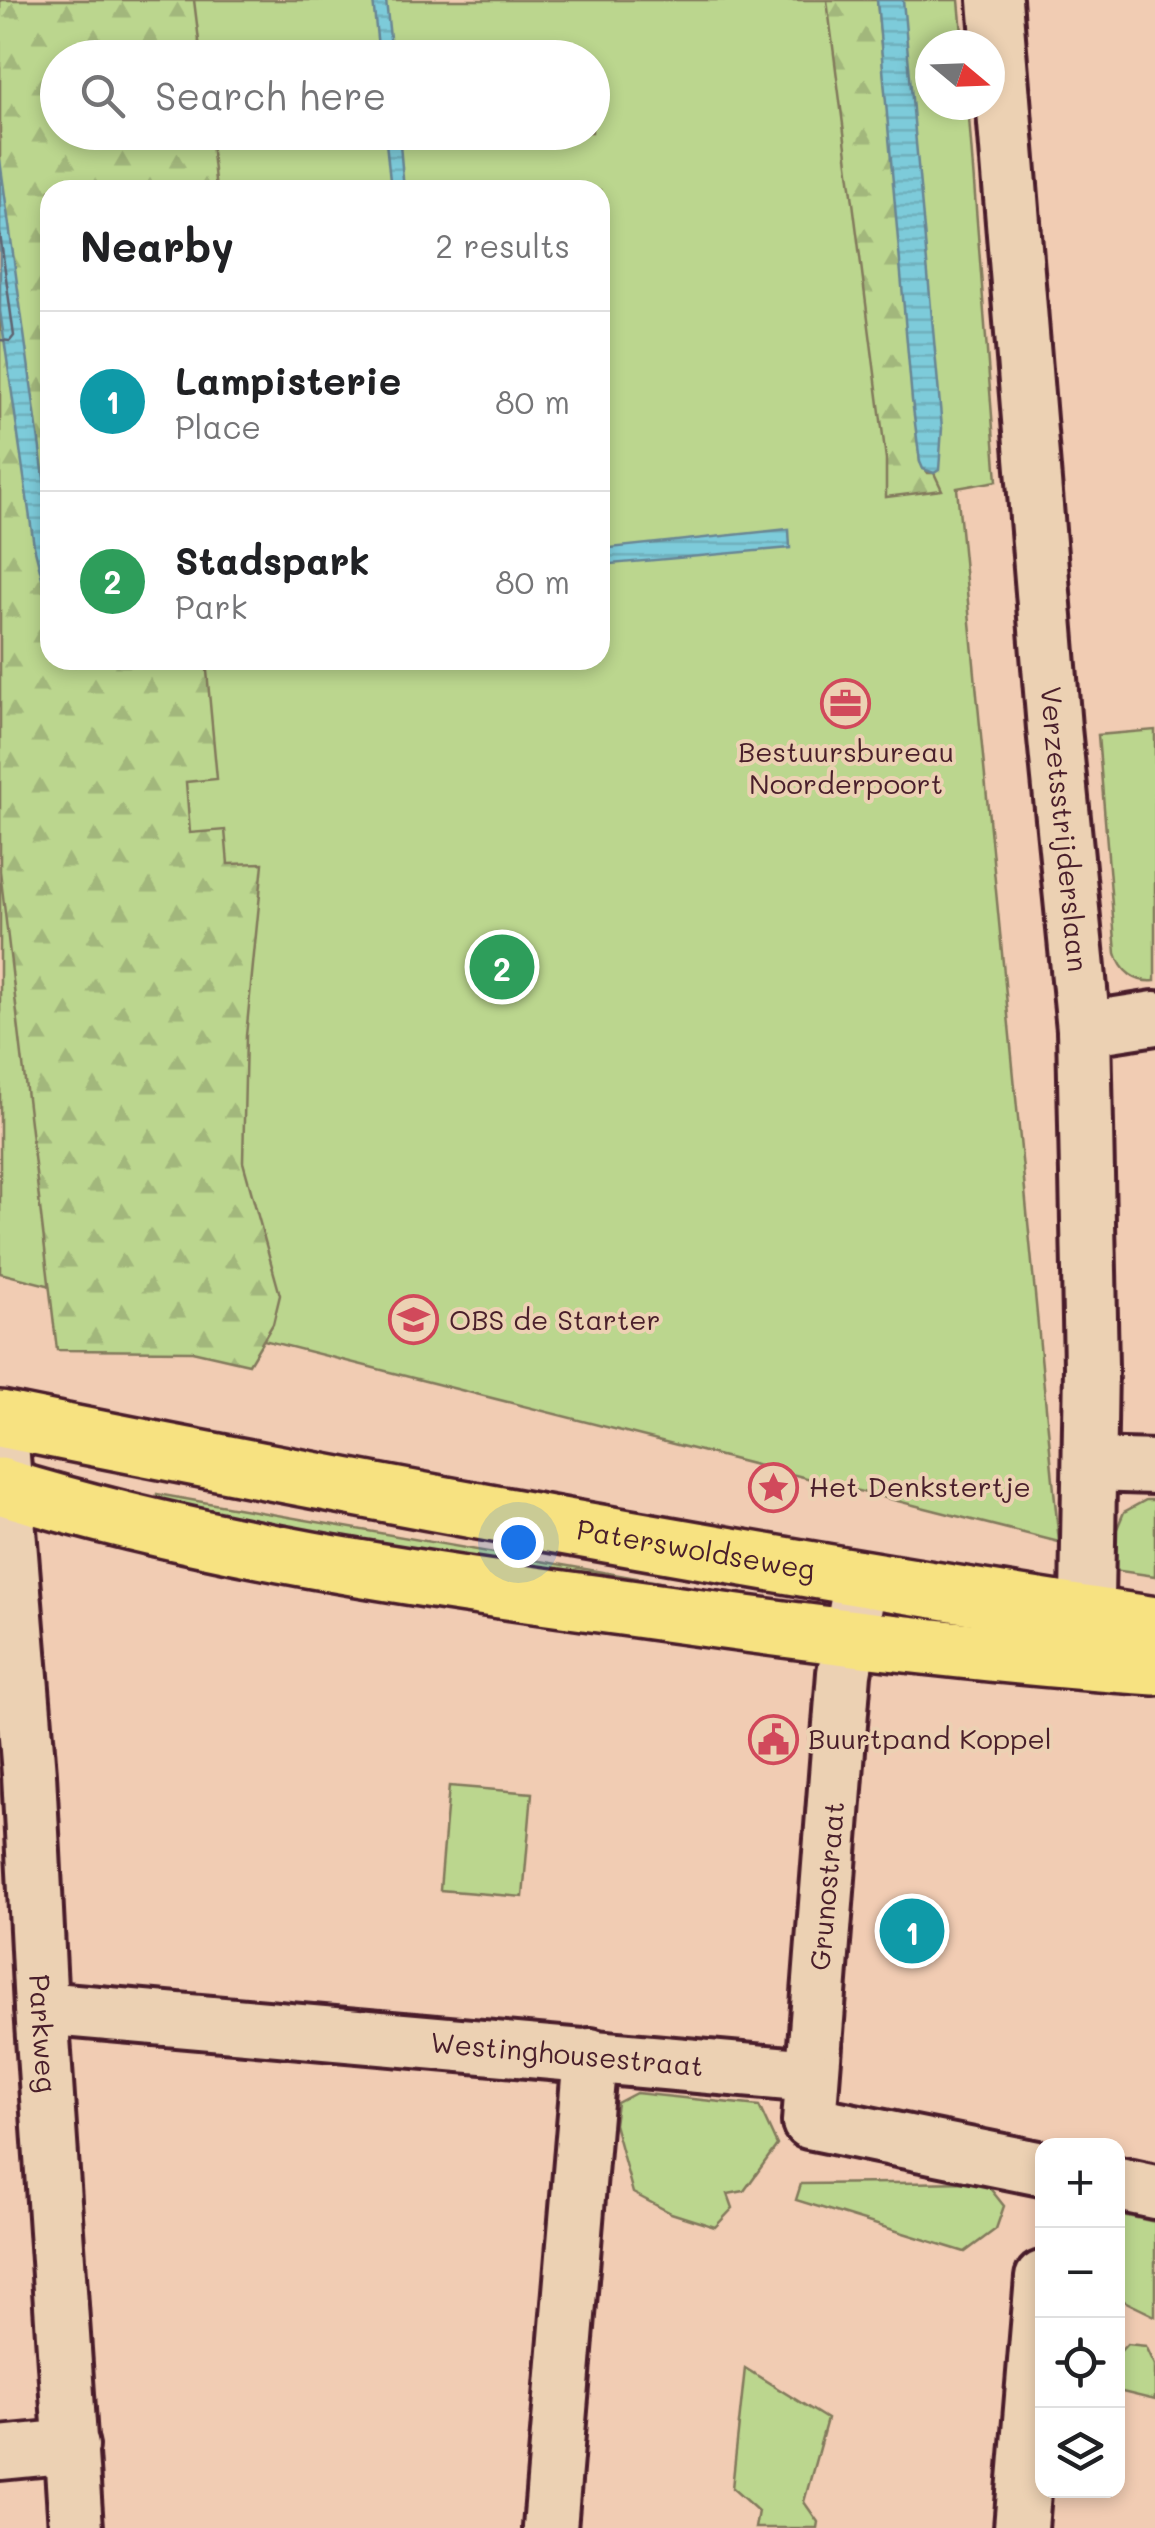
<!DOCTYPE html>
<meta charset="utf-8">
<style>
body{margin:0;font-family:Mali,sans-serif;background:#f2f2f2;color:#202124}
.controls{position:absolute;right:30px;bottom:30px;display:grid;overflow:hidden;border-radius:20px;box-shadow:0 5px 15px #0003}
.controls button{width:90px;height:90px;display:grid;place-items:center;padding:0;border:0;border-bottom:2px solid #e0e0e0;background:#fff;color:#202124;font:50px sans-serif}
.compass{position:absolute;left:915px;top:30px;width:90px;height:90px;border-radius:50%;background:#fff;box-shadow:0 5px 15px #0003;rotate:109deg}
.you{position:absolute;left:518px;top:1542px;width:35px;height:35px;margin:-25px;border:8px solid #fff;border-radius:50%;background:#1a73e8;box-shadow:0 0 0 15px #1a73e833}
.badge{display:grid;place-items:center;width:65px;height:65px;border-radius:50%;background:#d1495b;color:#fff;font-size:32px;font-weight:700}
.pin{position:absolute;translate:-50% -50%;border:5px solid #fff;box-shadow:0 2px 10px #0006}
.list{margin:0;padding:0;list-style:none}
h2{display:flex;justify-content:space-between;align-items:center;height:130px;margin:0;padding:0 40px;font-size:42px}
h2 small{font-size:32px;font-weight:400;color:#757577}
.list li{display:grid;grid-template-columns:65px 1fr auto;gap:30px;align-items:center;box-sizing:border-box;height:180px;padding:0 40px;border-top:2px solid #e0e0e0}
.list b{display:block;font-size:38px;white-space:nowrap}
.list p{margin:0;font-size:32px;white-space:nowrap;color:#757577}
.list em{font-size:32px;font-style:normal;color:#757577}
.icon{flex:none;width:55px;height:55px;fill:none;stroke:currentColor;stroke-width:2;stroke-linecap:round;stroke-linejoin:round}
.map{position:relative;flex:none;width:1155px;height:2528px;overflow:hidden}
.search{position:absolute;background:#fff;box-shadow:0 5px 15px #0003;left:40px;top:40px;width:570px;height:110px;display:flex;align-items:center;gap:25px;box-sizing:border-box;padding:0 35px;border-radius:55px;color:#757577;font-size:38px}
.panel{position:absolute;background:#fff;box-shadow:0 5px 15px #0003;left:40px;top:180px;width:570px;height:490px;border-radius:30px}
.map>svg:first-child{display:block}
.green{fill:#bbd68e;stroke:#827a5c;stroke-width:2.5;fill-rule:evenodd}
.forest{fill:url(#forest-firs);stroke:#827a5c;stroke-width:2.5}
.water{fill:url(#water-rules);stroke:#698694;stroke-width:2.5}
.lines{fill:none;stroke-linecap:round;stroke-linejoin:round}
.shore{stroke:#5e6471;stroke-width:2.5}
.minor-casing{stroke:#4a1f2b;stroke-width:60}
.major-casing{stroke:#4a1f2b;stroke-width:62}
.minor{stroke:#ecd1b3;stroke-width:52}
.major{stroke:#f7e281;stroke-width:55}
.labels{text-anchor:middle;stroke-width:8;stroke-linejoin:round;paint-order:stroke}
.poi-label{font-size:28px;fill:#4a1f2b;stroke:#ecd1b3;text-anchor:start}
.street-label{font-size:28px;fill:#4a1f2b;stroke:#ecd1b3}
</style>
<div class="map">
<svg width="1155" height="2528" viewBox="0 0 1155 2528">
<defs>
<pattern id="forest-firs" width="22" height="20" patternUnits="userSpaceOnUse" patternTransform="scale(2.5)"><rect width="22" height="20" fill="#bbd68e"/><path d="M5 1l3.5 6h-7zM16 11l3.5 6h-7z" fill="#a2b77b"/></pattern>
<pattern id="water-rules" width="6" height="5" patternUnits="userSpaceOnUse" patternTransform="scale(2.5)"><rect width="6" height="5" fill="#7dcbda"/><path d="M0 2.5h6" fill="none" stroke="#6eaebb"/></pattern>
</defs>
<rect width="100%" height="100%" fill="#f1ccb3"/>
<filter id="ink" filterUnits="userSpaceOnUse"><feTurbulence type="fractalNoise" baseFrequency=".01" numOctaves="2"/><feDisplacementMap in="SourceGraphic" scale="20" xChannelSelector="R" yChannelSelector="G"/><feConvolveMatrix kernelMatrix="1 2 1 2 8 2 1 2 1" color-interpolation-filters="sRGB"/></filter>
<g filter="url(#ink)">
<g class="green">
<path d="M0 0H959L963 45H930V105H968L997 481 957 488 1059 1542 0 1273ZM58 58H592V132H58ZM50 190H600V660H50Z"/>
<path d="M1155 730V981C1136 983 1121 972 1116 953L1098 735Z"/>
<polygon points="157,1494 688,1587 686,1603 154,1511"/>
<polygon points="1146,1500 1155,1500 1155,1576 1113,1570 1111,1543 1124,1512"/>
<polygon points="449,1786 532,1793 523,1897 440,1890"/>
<polygon points="636,2093 759,2106 777,2145 744,2191 728,2194 733,2208 715,2227 671,2213 633,2193 614,2124 617,2103"/>
<polygon points="985,2182 1004,2206 996,2229 965,2252 796,2200 801,2184"/>
<polygon points="1118,2214 1155,2222 1155,2316 1118,2298"/>
<polygon points="1127,2344 1146,2346 1155,2365 1155,2400 1118,2391 1118,2354"/>
<polygon points="745,2368 827,2419 804,2502 818,2522 817,2528 755,2528 758,2511 732,2488"/>
</g>
<g class="forest">
<polygon points="0,0 194,0 201,57 58,58 58,132 210,133 216,190 50,190 50,660 206,660 217,779 186,782 190,833 225,830 228,864 263,863 246,1036 243,1162 280,1295 273,1324 249,1364 192,1351 57,1350 0,871"/>
<polygon points="827,0 877,0 920,462 928,473 934,473 942,490 886,497 886,459"/>
</g>
<g class="water">
<polygon points="373,0 386,0 392,57 379,57"/>
<polygon points="877,0 903,0 942,428 939,470 934,473 923,469 920,462 912,400"/>
<polygon points="385,133 399,133 404,190 391,190"/>
<polygon points="0,160 50,521 48,601 34,546 0,311"/>
<polygon points="789,529 790,548 600,565 600,549"/>
</g>
<g class="lines">
<polyline class="shore" points="0,234 14,336 10,341 0,340"/>
<defs>
<g id="minor">
<path id="s1" d="M995 0 1054 728 1084 1029 1091 1367 1086 1659"/>
<polyline points="1084,1029 1155,1018"/>
<path id="s2" d="M0 1420 29 1774 41 2008 76 2528"/>
<polyline points="1091,1465 1155,1467"/>
<polyline points="861,1578 844,1673 809,2122 1042,2169"/>
<path id="s3" d="M41 2008 811 2076"/>
<polyline points="1118,2184 1155,2192"/>
<polyline points="0,2453 72,2446"/>
<polyline points="550,2528 590,2055"/>
<polyline points="1021,2528 1042,2278"/>
</g>
<g id="major">
<path id="s4" d="M0 1419C383 1496 769 1566 1155 1625"/>
<path d="M0 1486C203 1548 412 1579 622 1607 799 1632 976 1655 1155 1667"/>
</g>
</defs>
<use href="#minor" class="minor-casing"/>
<use href="#major" class="major-casing"/>
<use href="#minor" class="minor"/>
<use href="#major" class="major"/>
</g>
</g>
<defs>
<symbol id="office-ring" viewBox="-11 -11 22 22"><circle r="9.5" fill="#ecd1b3" stroke="#d1495b" stroke-width="1.5"/><path d="M-6-3h4V-5.5h4V-3h4V5H-6ZM-1-4.5V-3h2v-1.5ZM-6 0V1H6V0Z" fill="#d1495b"/></symbol>
<symbol id="school-ring" viewBox="-11 -11 22 22"><circle r="9.5" fill="#ecd1b3" stroke="#d1495b" stroke-width="1.5"/><path d="M0-5L7-2L0 1L-7-2ZM-4 1L0 2.5L4 1V4Q0 6-4 4Z" fill="#d1495b"/></symbol>
<symbol id="sight-ring" viewBox="-11 -11 22 22"><circle r="9.5" fill="#ecd1b3" stroke="#d1495b" stroke-width="1.5"/><path d="M0-6L1.8-2.2L6-1.7L2.9 1.2L3.7 5.4L0 3.3L-3.7 5.4L-2.9 1.2L-6-1.7L-1.8-2.2Z" fill="#d1495b"/></symbol>
<symbol id="civic-ring" viewBox="-11 -11 22 22"><circle r="9.5" fill="#ecd1b3" stroke="#d1495b" stroke-width="1.5"/><path d="M-.6-6.5H3V-4.5H.6V-3L4-1V1h2V6H-6V1h2V-1L-.6-3ZM-1.2 2.5V6h2.4V2.5Z" fill="#d1495b"/></symbol>
</defs>
<g fill-rule="evenodd">
<use href="#office-ring" x="818" y="676" width="55" height="55"/>
<use href="#school-ring" x="386" y="1292" width="55" height="55"/>
<use href="#sight-ring" x="746" y="1460" width="55" height="55"/>
<use href="#civic-ring" x="746" y="1712" width="55" height="55"/>
</g>
<g class="labels">
<g class="poi-label">
<text x="846" y="762" text-anchor="middle">Bestuursbureau<tspan x="846" dy="32">Noorderpoort</tspan></text>
<text x="449" y="1330">OBS de Starter</text>
<text x="809" y="1497">Het Denkstertje</text>
<text x="808" y="1749">Buurtpand Koppel</text>
</g>
<g class="street-label">
<text dy="10" stroke="none"><textPath href="#s1" startOffset="832">Verzetsstrijderslaan</textPath></text>
<text dy="10" stroke="none"><textPath href="#s4" startOffset="708">Paterswoldseweg</textPath></text>
<text transform="translate(827 1886) rotate(-85)" y="10">Grunostraat</text>
<text dy="10" stroke="none"><textPath href="#s2" startOffset="615">Parkweg</textPath></text>
<text dy="10" stroke="none"><textPath href="#s3" startOffset="528">Westinghousestraat</textPath></text>
</g>
</g>
</svg>
<div class="controls">
<button>+</button>
<button>−</button>
<button><svg class="icon" aria-label="locate" viewBox="0 0 24 24"><circle cx="12" cy="12" r="6"/><path d="M12 2v4M12 18v4M2 12h4M18 12h4"/></svg></button>
<button><svg class="icon" aria-label="layers" viewBox="0 0 24 24"><path d="M12 4l9 5-9 5-9-5zM3 14l9 5 9-5"/></svg></button>
</div>
<svg class="compass" viewBox="-18 -18 36 36"><path d="M0-13l5 13h-10z" fill="#e53935"/><path d="M0 13l5-13h-10z" fill="#757577"/></svg>
<div class="you"></div>
<div class="pin badge" style="left:912px;top:1931px;background:#0f9aa8">1</div>
<div class="pin badge" style="left:502px;top:967px;background:#2e9e5b">2</div>
<div class="search"><svg class="icon" aria-label="search" viewBox="0 0 24 24"><circle cx="10" cy="10" r="6"/><path d="M15 15l6 6"/></svg>Search here</div>
<section class="panel">
<h2>Nearby<small>2 results</small></h2>
<ul class="list">
<li><span class="badge" style="background:#0f9aa8">1</span><div><b>Lampisterie</b><p>Place</p></div><em>80 m</em></li>
<li><span class="badge" style="background:#2e9e5b">2</span><div><b>Stadspark</b><p>Park</p></div><em>80 m</em></li>
</ul>
</section>
</div>
